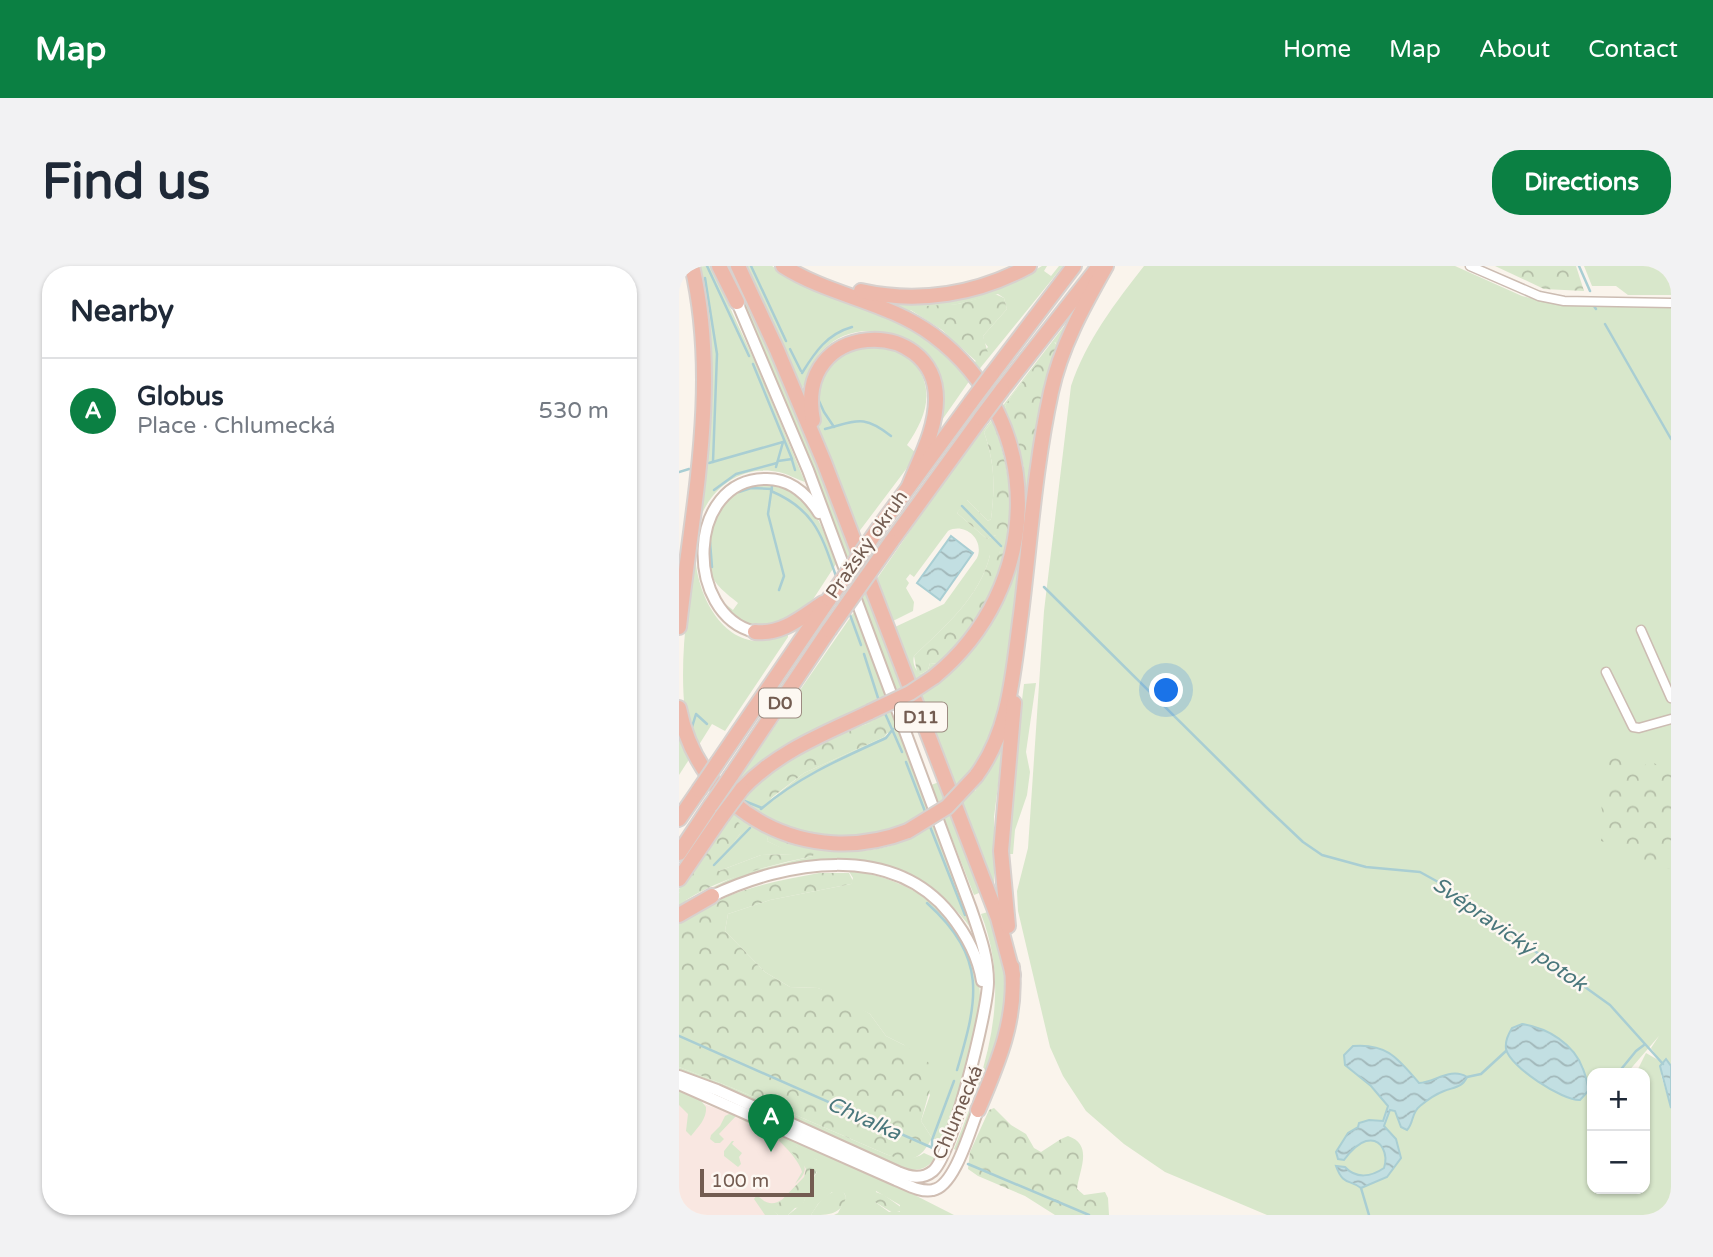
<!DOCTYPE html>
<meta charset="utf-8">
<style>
body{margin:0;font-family:"Varela Round",sans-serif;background:#f2f2f3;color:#1f2937}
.controls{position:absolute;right:21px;bottom:21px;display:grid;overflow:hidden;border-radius:14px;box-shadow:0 2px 5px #0004}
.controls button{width:63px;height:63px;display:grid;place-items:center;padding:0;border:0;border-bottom:2px solid #e0e1e3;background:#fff;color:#1f2937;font:35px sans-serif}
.scale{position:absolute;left:21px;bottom:18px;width:114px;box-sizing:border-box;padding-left:7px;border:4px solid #735c51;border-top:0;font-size:19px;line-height:24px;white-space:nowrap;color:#735c51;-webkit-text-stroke:5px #fdf8f2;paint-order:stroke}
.you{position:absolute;left:488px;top:425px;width:24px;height:24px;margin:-18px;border:5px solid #fff;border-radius:50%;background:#1a73e8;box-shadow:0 0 0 10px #1a73e833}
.badge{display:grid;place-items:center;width:46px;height:46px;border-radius:50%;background:#0b8043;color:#fff;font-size:23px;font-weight:700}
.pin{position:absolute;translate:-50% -58px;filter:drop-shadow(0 2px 4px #0008)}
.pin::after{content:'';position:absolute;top:37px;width:24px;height:21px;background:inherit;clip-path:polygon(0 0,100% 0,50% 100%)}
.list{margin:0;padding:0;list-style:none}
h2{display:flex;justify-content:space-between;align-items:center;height:91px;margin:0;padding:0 28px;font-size:30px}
h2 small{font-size:23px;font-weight:400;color:#747a83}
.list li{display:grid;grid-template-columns:46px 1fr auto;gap:21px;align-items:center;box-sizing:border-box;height:105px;padding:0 28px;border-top:2px solid #e0e1e3}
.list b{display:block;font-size:26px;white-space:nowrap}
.list p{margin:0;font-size:23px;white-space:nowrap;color:#747a83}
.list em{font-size:23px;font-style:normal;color:#747a83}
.map{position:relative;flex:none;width:992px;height:949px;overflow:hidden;border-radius:28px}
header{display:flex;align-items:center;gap:42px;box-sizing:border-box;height:98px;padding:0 35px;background:#0b8043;color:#fff}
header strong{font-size:33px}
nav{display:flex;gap:38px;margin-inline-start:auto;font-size:24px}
.intro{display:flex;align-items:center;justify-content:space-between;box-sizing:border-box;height:168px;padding:0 42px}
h1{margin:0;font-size:49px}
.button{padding:18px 32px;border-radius:28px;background:#0b8043;color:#fff;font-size:24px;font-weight:700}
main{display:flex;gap:42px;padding:0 42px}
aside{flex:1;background:#fff;border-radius:28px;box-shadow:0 2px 5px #0004}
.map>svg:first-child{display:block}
.commercial{fill:#f9e7e1}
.green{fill:#d8e7cb;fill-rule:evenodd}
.forest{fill:url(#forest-crowns)}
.water{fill:url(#water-waves);stroke:#a9ced3;stroke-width:2}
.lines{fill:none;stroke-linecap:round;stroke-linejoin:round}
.stream{stroke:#a9ced3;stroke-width:2.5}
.street-casing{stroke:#ccbcb2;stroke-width:11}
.secondary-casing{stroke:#d0beb3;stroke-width:14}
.highway-casing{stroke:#d8d1ce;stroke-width:18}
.street{stroke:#fff;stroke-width:8}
.secondary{stroke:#fff;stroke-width:10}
.highway{stroke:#edb9ab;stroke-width:14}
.highway-bridge-casing{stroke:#d8d1ce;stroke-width:18;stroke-linecap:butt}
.highway-bridge{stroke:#edb9ab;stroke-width:14}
.labels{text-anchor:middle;stroke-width:5;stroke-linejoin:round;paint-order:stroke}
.shield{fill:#fdf8f2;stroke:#9c8b81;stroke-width:2}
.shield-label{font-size:18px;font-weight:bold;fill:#735c51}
.street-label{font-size:19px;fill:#735c51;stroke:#fdf8f2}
.water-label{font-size:21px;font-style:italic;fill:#4a777c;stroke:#fdf8f2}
</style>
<header>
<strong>Map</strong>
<nav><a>Home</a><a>Map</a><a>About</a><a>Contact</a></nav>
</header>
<div class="intro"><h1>Find us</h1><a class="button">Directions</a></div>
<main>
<aside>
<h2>Nearby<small></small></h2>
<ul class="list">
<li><span class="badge">A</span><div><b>Globus</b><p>Place · Chlumecká</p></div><em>530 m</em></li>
</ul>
</aside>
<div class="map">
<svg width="992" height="949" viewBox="0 0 992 949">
<defs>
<pattern id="forest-crowns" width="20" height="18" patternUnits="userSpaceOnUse" patternTransform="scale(1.75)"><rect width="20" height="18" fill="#d8e7cb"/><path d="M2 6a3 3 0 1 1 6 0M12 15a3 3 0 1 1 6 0" fill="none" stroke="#b4bea7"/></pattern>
<pattern id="water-waves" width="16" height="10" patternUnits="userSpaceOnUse" patternTransform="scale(1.75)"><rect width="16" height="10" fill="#c2dfe2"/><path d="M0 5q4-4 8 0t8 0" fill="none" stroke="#a2b8ba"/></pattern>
</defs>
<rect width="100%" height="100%" fill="#faf4ec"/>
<polygon class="commercial" points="0,830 58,849 135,883 128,910 94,949 0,949"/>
<g class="green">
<path d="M18 0H32L35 7 78 100 126 216C117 213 109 208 100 206 64 198 32 221 21 253Z"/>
<polygon points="44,0 56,0 96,86 239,453 228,456"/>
<path d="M67 0H93L112 12 193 43 245 70 291 114 263 154 261 153C263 143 266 131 263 121 260 110 254 102 247 94 221 62 174 53 143 85 132 96 130 109 123 123Z"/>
<path d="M363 0H368L365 5 372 10 380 0H384L298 106 208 37C263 43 316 28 363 0ZM319 28 325 32 328 43 304 70 305 76 309 81 296 96 272 71 231 44 279 38Z"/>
<path d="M465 0H776L843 30 878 38 992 42V800L990 797 982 809 992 842V949H588L486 906 445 878 407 845 384 810 371 781 339 645 338 625 349 582 365 345 392 120C407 75 436 37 465 0ZM980 770 972 782 981 795 967 787 957 807H966V923H913V895L909 901 913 889V807H948Z"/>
<polygon points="905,0 992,0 992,29 949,29 937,20 913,20"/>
<path d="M389 55 325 434 316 466 286 517 296 525 324 481 315 551V617L314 618 241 430C295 393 345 322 344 254 344 242 340 228 337 216 332 192 327 167 322 142ZM376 76 378 79 362 134 353 200 344 201 340 180 326 140 333 129Z"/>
<path d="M172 80C186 80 203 79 216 83 223 85 233 93 237 99 257 127 245 154 228 179L237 187 234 194 179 267 138 159 141 110Z"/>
<path d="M314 152C359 250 325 359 236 416L216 361 265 338 298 292C306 274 286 256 269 265L235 311 231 308 227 313 230 317 227 322 235 336 234 345 214 355 197 314 277 198ZM314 154C349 239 332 339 258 398L251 397 249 404 242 408C236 405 233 396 235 390 265 361 301 331 311 289H320L325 269H317L308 273 278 247 288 234 309 255 312 253C316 220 316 198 305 166Z"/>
<path d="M81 216C88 217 97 217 103 219 136 231 146 269 157 298L131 338 118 350 83 363 59 356 39 332 54 344 59 337C48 328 35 319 31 305 23 279 34 241 55 225 62 221 73 219 81 216Z"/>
<path d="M16 284C16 333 52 398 109 367V371L46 465 33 458 18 482C14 470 9 458 6 446 0 394 9 335 16 284Z"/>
<polygon points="175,346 208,432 62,518 58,515"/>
<polygon points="357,417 347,486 351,506 348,529 336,564 334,588 329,588 329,547 345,418"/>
<path d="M213 445 290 645 294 665C220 560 96 586 0 641V634H7L61 608 134 590 89 571 88 575 116 588 82 589 40 605 37 603 62 566 0 627V623L41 561 54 545C102 584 176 599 232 572L226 560 219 564 167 573 108 563 61 537C65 531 69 524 74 519 109 481 167 465 213 445ZM208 453 209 468 205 471 125 507 91 534 139 478 184 459Z"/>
<polygon points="0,464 11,492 0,509"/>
<polygon points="263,515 305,625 295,629 252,519"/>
<path d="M169 604C222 611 270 636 290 689 296 703 301 715 301 730 301 779 279 831 263 876L253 872 242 855 251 829 225 779 207 770 191 748 139 722 111 721 86 706 46 665 49 648 91 634 172 618 174 612Z"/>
<path d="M312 645C317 665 324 687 327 708 334 763 297 834 277 884L275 883C306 806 334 730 302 648Z"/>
<path d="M0 801 54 822 209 889C222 892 234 895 245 887L256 892C245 907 235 905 217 900L0 805Z"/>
<path d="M0 824 20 832 27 841C28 853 19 861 12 870L7 865 9 848 0 839Z"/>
<path d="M50 848 58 849 210 916 275 949H155L159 947 167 931 165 927 153 926 139 938 132 949H109L124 937 129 926 134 925 132 916 138 906V894L124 887 117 880C124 898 133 903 116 918L123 906C120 892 95 868 82 862 73 858 65 856 57 850L40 868 45 873 41 877H36L31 873 32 869 41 860 46 850ZM197 925 221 939V946H210L196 936Z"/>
<polygon points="53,875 55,875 53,878 63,887 60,891 62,898 59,901 45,890 45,885"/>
<path d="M78 929C87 938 94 940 104 933L94 944 99 949H86L75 933Z"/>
</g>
<g class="forest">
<polygon points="816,0 897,0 905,25 865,23"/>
<polygon points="316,28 325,32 328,43 304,70 309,87 299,97 263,64 230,43 232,41 279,38"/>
<path d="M375 76 378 79 362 134 353 200 352 204 347 205C344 201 327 147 326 140L333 129Z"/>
<path d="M314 154C337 219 340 278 305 340 300 349 295 359 289 367 280 378 268 388 258 398L251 397 249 404 242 408 238 406 235 390C265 361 301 331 311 289L320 288 324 270 317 269 308 273 278 247 287 233 309 255 312 253C316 220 316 198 305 166Z"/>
<path d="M208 452 212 463 205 471 125 507 83 539 72 535 70 529C98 489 163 464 208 452Z"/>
<path d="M930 485 940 489C945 497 946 508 957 507 976 489 971 498 992 506V603L969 598 953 586 922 575 925 552 921 536 932 515V511L923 509 921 495 924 488Z"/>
<path d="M54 551 62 559V566L38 603 40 605 82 589 114 588 88 575 89 570 135 586 134 590C88 600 47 610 7 634H0V627L39 568Z"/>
<path d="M140 607H170L174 615 172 618 91 634 49 648 46 665 86 706 111 721 139 722 165 732 191 748 207 770 225 779 257 802 242 855 253 872C241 894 233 897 209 889L54 822 0 801V658C40 626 91 616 140 607Z"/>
<path d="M315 842 332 859 347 868 355 882 362 886 382 873 389 870C415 879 400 904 398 923L405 929 426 926 429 932 430 949H376L346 930 299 910 289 903 291 886 310 844Z"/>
<path d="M112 877 138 894 140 902 132 915 135 921C132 929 123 931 125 941L116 942 109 949H99L93 944 125 911 127 903C122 893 114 890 109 880Z"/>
<path d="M159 924 165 927 167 931C162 949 150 949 132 949 138 938 147 927 159 924Z"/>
<polygon points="194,925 205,929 223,942 222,945 214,947 196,936"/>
</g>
<g class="water">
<polygon points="272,270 294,287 261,334 238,317"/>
<path d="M843 758C869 762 895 778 904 803 907 810 908 817 910 824L901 834C884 835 831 801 827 783 826 775 829 769 833 762Z"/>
<path d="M674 780C709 777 720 794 740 817 756 816 772 801 788 811 783 822 775 821 765 825 757 828 747 835 741 840 732 847 735 857 728 864L722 861 716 845 711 844 705 860 717 873 722 892 708 911 682 922C671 913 664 920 657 900L666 901C677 913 692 911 705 902 709 890 704 871 687 875 677 878 670 887 665 894L659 893 657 886 669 867 679 861 680 857 690 854 704 855 709 840 692 820 666 799 665 789Z"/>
<polygon points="987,793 992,800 992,842 981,800"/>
</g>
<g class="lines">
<g class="stream">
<polyline points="28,0 70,90"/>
<polyline points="72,0 107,75"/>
<polyline points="900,0 911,25"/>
<polyline points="26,12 38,88 34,196"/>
<polyline points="915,40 917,43"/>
<polyline points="926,58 992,173"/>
<polyline points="111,83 122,105"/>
<polyline points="74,98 113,193 99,195"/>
<path d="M123 107C136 86 148 68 173 61"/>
<polyline points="140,135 145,146 155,161"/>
<path d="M146 163C178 155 184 148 212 170"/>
<polyline points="113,194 116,204"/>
<polyline points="30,197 104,176"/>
<polyline points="97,201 104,176"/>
<polyline points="0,206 10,203"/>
<polyline points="93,220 89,248 105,310 100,324"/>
<polyline points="35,224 57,208 98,197"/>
<path d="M92 225C137 244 143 271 158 313"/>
<polyline points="60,226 72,222 93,223"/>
<polyline points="283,240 322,280"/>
<polyline points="31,276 33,301"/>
<polyline points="365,321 587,541 624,576 643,589 687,601 741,606 761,617 931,739 984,798"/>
<polyline points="170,346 182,379"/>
<polyline points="185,388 200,435"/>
<polyline points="205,445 223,486"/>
<polyline points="13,461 17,448 28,458"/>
<polyline points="227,496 247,548"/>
<polyline points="63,534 83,542"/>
<path d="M82 543C119 511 163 492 207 472L214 463"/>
<polyline points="250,558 286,649"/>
<polyline points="35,599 71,562"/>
<path d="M248 637C309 692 299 733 278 804"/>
<polyline points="0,770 256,883"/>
<polyline points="939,807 957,785 965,779"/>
<polyline points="788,811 802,808 827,785"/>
<polyline points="253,882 253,874 275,815"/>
<polyline points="289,898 410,949"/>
<polyline points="682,922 690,949"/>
</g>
<defs>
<g id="street">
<polyline points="791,0 860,30 885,35 992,37"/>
<polyline points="962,364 992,432"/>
<polyline points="927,406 954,461 960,462 992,453"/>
</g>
<g id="secondary">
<path d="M76 366C5 349 6 212 88 213 111 213 128 228 140 247"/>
<path d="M33 630C106 595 213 576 271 648 287 668 299 689 303 715"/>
<path d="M0 810 38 824 219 906C231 911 243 914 254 905 273 889 309 744 309 716 309 690 300 667 292 643L129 204 58 36"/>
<path d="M0 818 217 914C227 918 242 927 254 924 276 920 291 863 299 844"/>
</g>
<g id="highway">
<polyline points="40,0 58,36"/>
<polyline points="59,0 98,84 145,196 319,652 334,709"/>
<path d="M104 0C151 30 208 35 254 69 370 156 364 322 255 411"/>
<path d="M182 25C240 38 299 28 350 0"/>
<polyline points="313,108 395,0"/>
<polyline points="323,124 417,4"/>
<path d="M134 154C114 53 257 49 257 133 257 164 241 192 230 220"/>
<polyline points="204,256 292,136"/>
<polyline points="212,276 302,152"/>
<path d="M0 361C13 241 41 120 13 0"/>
<path d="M76 366C103 369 123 351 144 337"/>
<path d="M0 442C21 548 129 604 229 565"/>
<polyline points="39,496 150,333"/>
<polyline points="52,510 150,364"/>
<path d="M297 510C332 463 334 404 342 348 351 275 356 199 372 126 382 80 404 41 427 0"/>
<path d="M63 523C99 485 145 468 191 446"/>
<polyline points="0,553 20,524"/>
<polyline points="0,587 32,539"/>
<polyline points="0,613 43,550"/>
<polyline points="0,649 33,630"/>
<polyline points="329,660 322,585 335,437"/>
<path d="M299 844C319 797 338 753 333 701"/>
</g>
</defs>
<use href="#street" class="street-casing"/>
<use href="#secondary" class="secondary-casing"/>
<use href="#highway" class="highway-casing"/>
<use href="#street" class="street"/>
<use href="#secondary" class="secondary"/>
<use href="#highway" class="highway"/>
<defs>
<g id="highway-bridge">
<polyline points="292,136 313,108"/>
<polyline points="302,152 323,124"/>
<polyline points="150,333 204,256"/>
<polyline points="150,364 212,276"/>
<polyline points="191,446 231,427 255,411"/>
<polyline points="20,524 39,496"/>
<polyline points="32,539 52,510"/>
<polyline points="43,550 63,523"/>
<polyline points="229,565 268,541 297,510"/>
</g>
</defs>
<use href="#highway-bridge" class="highway-bridge-casing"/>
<use href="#highway-bridge" class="highway-bridge"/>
</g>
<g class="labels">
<g class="shield">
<rect x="80" y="422.5" width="42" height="29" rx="5"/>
<rect x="216" y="436.5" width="52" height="29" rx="5"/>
</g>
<g class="shield-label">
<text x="101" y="443">D0</text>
<text x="242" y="457">D11</text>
</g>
<g class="street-label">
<text transform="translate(187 278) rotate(-55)" y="7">Pražský okruh</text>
<text transform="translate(278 846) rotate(-67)" y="7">Chlumecká</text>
</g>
<g class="water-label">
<text transform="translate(831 668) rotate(35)" y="7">Svépravický potok</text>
<text transform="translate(185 852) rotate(24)" y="7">Chvalka</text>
</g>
</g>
</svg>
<div class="controls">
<button>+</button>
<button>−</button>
</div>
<div class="scale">100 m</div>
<div class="you"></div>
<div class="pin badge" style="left:92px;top:886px">A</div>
</div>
</main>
